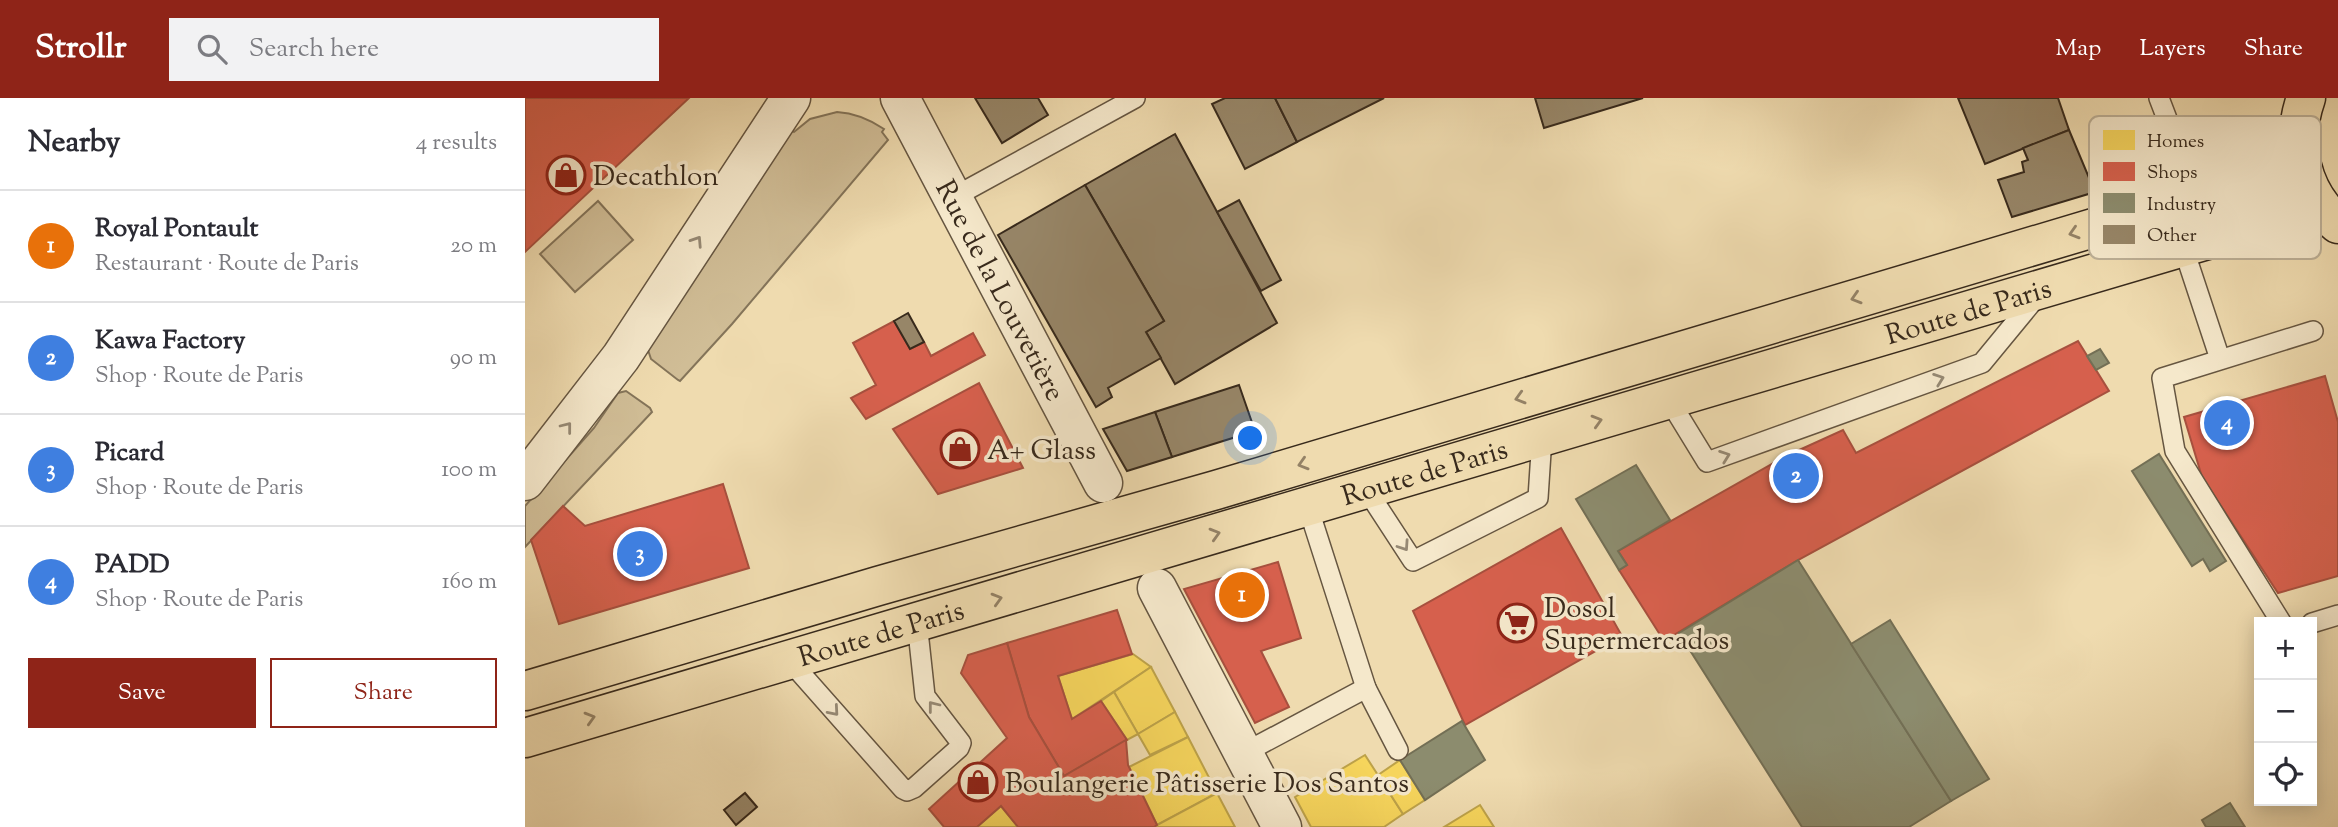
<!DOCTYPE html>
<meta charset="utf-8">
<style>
body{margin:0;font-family:"Sorts Mill Goudy",serif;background:#f2f2f3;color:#2b2b33}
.controls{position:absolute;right:21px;bottom:21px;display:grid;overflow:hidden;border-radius:0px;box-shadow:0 4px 18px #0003}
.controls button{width:63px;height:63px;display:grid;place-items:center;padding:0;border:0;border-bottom:2px solid #e1e1e2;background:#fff;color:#2b2b33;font:35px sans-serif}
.you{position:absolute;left:726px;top:341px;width:24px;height:24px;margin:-18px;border:5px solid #fff;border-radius:50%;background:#1a73e8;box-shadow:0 0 0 10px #1a73e833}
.badge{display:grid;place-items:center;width:46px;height:46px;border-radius:50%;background:#8f2418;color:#fff;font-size:23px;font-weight:700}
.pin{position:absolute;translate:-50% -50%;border:4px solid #fff;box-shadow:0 2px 7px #0006}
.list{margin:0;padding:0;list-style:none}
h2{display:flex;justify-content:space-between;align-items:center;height:91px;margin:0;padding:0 28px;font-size:30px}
h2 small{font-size:23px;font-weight:400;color:#7c7c81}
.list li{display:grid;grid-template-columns:46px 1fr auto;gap:21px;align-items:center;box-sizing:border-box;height:112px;padding:0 28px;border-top:2px solid #e1e1e2}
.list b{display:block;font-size:26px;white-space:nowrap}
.list p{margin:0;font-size:23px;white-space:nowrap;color:#7c7c81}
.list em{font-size:23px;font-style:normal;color:#7c7c81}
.actions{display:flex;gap:14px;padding:21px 28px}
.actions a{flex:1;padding:16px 0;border:2px solid #8f2418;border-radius:0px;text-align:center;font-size:24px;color:#8f2418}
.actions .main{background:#8f2418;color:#fff}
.icon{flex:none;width:38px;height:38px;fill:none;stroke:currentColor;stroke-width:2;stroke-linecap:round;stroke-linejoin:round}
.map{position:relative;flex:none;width:1813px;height:729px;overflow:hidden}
header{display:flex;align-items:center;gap:42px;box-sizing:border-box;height:98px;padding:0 35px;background:#8f2418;color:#fff}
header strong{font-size:33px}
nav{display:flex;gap:38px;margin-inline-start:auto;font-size:24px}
.search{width:490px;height:63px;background:#f2f2f3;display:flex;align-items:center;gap:18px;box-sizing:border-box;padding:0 24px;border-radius:0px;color:#7c7c81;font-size:26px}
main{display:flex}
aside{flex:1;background:#fff}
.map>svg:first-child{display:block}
.green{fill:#d0bd96;stroke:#847459;stroke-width:2}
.homes{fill:#f6d55c;stroke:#bda249;stroke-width:2}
.shops{fill:#d6604d;stroke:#a7503e;stroke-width:2}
.industry{fill:#8c8c6e;stroke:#736f55;stroke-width:2}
.building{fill:#978668;stroke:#382a1c;stroke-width:2}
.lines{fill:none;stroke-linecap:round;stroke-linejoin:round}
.lane-casing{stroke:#665641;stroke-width:22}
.street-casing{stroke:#665641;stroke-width:41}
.primary-casing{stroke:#382a1c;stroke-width:41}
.lane{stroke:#f5e8cb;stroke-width:19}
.street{stroke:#f5e8cb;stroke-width:38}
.primary{stroke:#efdbaf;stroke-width:38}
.oneway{stroke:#948266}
.oneway2{stroke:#968974}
.labels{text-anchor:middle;stroke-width:7;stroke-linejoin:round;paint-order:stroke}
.poi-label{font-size:28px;fill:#382a1c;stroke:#f5e8cb;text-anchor:start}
.street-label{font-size:28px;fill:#382a1c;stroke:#f5e8cb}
.key{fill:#f5e8cb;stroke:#bcaf96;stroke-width:2}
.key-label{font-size:19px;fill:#382a1c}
</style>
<header>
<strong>Strollr</strong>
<div class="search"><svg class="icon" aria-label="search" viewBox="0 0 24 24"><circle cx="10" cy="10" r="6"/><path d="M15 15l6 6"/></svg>Search here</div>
<nav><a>Map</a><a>Layers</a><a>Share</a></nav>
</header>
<main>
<aside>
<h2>Nearby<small>4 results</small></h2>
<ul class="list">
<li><span class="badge" style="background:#e8710a">1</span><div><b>Royal Pontault</b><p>Restaurant · Route de Paris</p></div><em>20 m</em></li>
<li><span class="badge" style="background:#3f7fe0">2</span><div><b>Kawa Factory</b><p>Shop · Route de Paris</p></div><em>90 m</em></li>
<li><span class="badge" style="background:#3f7fe0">3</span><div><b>Picard</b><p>Shop · Route de Paris</p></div><em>100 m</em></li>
<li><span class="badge" style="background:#3f7fe0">4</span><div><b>PADD</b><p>Shop · Route de Paris</p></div><em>160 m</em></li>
</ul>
<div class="actions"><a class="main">Save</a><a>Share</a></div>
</aside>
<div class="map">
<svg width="1813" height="729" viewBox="0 0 1813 729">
<rect width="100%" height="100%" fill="#efdbaf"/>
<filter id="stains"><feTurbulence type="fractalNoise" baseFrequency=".00286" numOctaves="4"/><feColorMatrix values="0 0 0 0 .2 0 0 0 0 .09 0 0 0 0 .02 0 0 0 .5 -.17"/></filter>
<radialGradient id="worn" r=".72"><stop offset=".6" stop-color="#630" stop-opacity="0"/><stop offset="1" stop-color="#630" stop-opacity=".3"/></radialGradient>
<g class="green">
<path d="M312 14C330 15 344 21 359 31L357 34 363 42 207 226 155 283 153 282 126 261 122 249 265 30 269 34 285 21Z"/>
<polygon points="73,103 108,142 50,194 15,156"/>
<polygon points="101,293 125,310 127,314 0,449 0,408 69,330 93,295"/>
</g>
<g class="homes">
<polygon points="608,556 626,569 547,621 533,578"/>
<polygon points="626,569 650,614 613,636 589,594"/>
<polygon points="589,594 613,636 602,642 576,603"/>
<polygon points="650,614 663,639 625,657 613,636"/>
<polygon points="663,639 692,695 632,727 604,669"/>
<polygon points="840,657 878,716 859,729 786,729 770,699"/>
<polygon points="875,662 900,702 878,716 853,677"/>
<polygon points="692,695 710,729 629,729 632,727"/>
<polygon points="955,707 969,729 919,729"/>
<polygon points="476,708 493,729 452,729"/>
</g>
<g class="shops">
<polygon points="0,0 164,0 0,154"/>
<polygon points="369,223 385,251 399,244 406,258 448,235 460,257 341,321 326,300 351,287 328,245"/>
<polygon points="1553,243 1584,293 1273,462 1139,543 1094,472 1102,467 1093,453 1261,358 1318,332 1331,355"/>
<polygon points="1800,278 1813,324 1813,478 1753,495 1677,379 1659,319"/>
<polygon points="454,285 498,370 413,396 368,331"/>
<polygon points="198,386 224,470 34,526 6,442 38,408 60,428"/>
<polygon points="1036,430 1097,538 940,627 888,513"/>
<polygon points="753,464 776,540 736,553 764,609 730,625 659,491"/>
<polygon points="592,512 607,556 533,578 547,621 576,603 602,642 539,678 504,619 482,545"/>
<polygon points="482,545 504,619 539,678 601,642 603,667 632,727 629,729 493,729 476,708 452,729 419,729 404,711 482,640 436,575 443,557"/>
</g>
<g class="industry">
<polygon points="1575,251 1584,265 1571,272 1562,258"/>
<polygon points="1634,356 1701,463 1685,473 1678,461 1667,468 1607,373"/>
<polygon points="1111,367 1145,422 1093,453 1102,467 1094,472 1051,401"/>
<polygon points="1273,462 1426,703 1384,729 1277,729 1154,535"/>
<polygon points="1365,522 1464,681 1426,703 1326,546"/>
<polygon points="937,623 960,662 900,702 875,662"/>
<polygon points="1705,705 1720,729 1681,729 1677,722"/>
</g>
<g class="building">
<polygon points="450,0 513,0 523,17 477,45"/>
<polygon points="700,0 750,0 772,44 720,71 687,6"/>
<polygon points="750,0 859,0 772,44"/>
<polygon points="1010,0 1118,0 1019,30"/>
<polygon points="1433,0 1533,0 1544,32 1460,66"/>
<polygon points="1544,32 1570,94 1487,119 1473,82 1499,74 1497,64 1503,62 1498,50"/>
<polygon points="650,36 752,225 650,286 621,234 639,223 560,87"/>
<polygon points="560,87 639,223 621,234 636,260 583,290 587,299 571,309 473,137"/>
<polygon points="714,102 756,182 736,193 692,114"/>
<polygon points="383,215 399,244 385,251 369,223"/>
<polygon points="714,287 730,333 647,359 630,314"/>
<polygon points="630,314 647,359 602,373 578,331"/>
<polygon points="220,695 232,709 211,727 199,712"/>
</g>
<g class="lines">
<defs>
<g id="lane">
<polyline points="1634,0 1672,99"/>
<polyline points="429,99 610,0"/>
<polyline points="1658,149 1695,261"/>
<polyline points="1144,302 1182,364 1457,265 1513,197"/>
<polyline points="841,391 888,463 1013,400 1017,339"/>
<polyline points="783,409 841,590 873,652"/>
<polyline points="1756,524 1650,353 1637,280 1788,233"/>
<polyline points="1787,525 1813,517"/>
<polyline points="264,562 378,691 382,693 389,690 434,650 436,645 400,598 392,524"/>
<polyline points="719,655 841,590"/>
</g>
<g id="street">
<path id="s1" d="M375 0 578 385"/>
<polyline points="0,383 96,259 266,0"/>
<polyline points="632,490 757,729"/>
</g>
<g id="primary">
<path d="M1781 0C1765 45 1776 95 1813 126"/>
<polyline points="0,593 353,488 691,392 1672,99 1723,80 1773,53"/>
<path id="s2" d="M0 640 1658 149 1745 124 1801 116"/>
</g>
</defs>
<use href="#lane" class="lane-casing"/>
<use href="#street" class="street-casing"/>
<use href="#primary" class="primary-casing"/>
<use href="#lane" class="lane"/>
<use href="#street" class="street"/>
<use href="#primary" class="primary"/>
</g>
<defs><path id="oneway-chevron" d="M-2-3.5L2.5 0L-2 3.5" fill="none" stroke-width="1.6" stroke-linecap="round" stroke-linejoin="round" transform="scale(1.75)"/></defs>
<g class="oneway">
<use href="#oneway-chevron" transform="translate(1549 135) rotate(163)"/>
<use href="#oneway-chevron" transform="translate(1331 200) rotate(163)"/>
<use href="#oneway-chevron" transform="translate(995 300) rotate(164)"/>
<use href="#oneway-chevron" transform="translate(1072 323) rotate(-16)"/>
<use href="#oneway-chevron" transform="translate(778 366) rotate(163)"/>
<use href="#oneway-chevron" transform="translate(690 436) rotate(-16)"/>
<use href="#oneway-chevron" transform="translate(472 501) rotate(-16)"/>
<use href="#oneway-chevron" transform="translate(65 620) rotate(-16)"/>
</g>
<g class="oneway2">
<use href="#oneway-chevron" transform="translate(172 143) rotate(-57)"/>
<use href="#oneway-chevron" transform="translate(1414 281) rotate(-20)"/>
<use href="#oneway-chevron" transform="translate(42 329) rotate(-52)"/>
<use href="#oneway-chevron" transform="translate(1200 358) rotate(-20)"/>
<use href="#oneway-chevron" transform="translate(879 448) rotate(56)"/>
<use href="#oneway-chevron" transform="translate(408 608) rotate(-128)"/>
<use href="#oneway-chevron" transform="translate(309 613) rotate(49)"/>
</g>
<defs>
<symbol id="shop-ring" viewBox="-11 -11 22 22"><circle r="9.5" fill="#f5e8cb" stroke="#8f2418" stroke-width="1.5"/><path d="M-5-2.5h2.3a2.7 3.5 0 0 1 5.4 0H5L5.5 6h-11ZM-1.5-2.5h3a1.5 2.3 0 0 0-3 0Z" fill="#8f2418"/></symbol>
<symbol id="supermarket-ring" viewBox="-11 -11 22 22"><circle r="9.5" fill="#f5e8cb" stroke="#8f2418" stroke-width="1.5"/><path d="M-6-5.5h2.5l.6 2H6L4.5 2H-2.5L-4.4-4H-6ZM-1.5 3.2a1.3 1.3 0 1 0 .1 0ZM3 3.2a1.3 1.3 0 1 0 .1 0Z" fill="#8f2418"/></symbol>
</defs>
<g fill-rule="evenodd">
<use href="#shop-ring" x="19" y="55" width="44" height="44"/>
<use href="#shop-ring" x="413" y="329" width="44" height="44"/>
<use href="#supermarket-ring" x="970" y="503" width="44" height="44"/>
<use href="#shop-ring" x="431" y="662" width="44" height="44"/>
</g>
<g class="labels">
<g class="poi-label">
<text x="68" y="87">Decathlon</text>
<text x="462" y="361">A+ Glass</text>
<text x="1019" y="519">Dosol<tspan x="1019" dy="32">Supermercados</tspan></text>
<text x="480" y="694">Boulangerie Pâtisserie Dos Santos</text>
</g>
<g class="street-label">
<text dy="10" stroke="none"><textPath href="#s1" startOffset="217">Rue de la Louvetière</textPath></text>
<text dy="10" stroke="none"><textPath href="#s2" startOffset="1505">Route de Paris</textPath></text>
<text dy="10" stroke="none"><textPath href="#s2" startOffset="938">Route de Paris</textPath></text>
<text dy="10" stroke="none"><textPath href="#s2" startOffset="371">Route de Paris</textPath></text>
</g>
</g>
<rect x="1564" y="18" width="232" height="143" rx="10" class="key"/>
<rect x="1578" y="32" width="32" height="20" fill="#f6d55c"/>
<rect x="1578" y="64" width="32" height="19" fill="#d6604d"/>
<rect x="1578" y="95" width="32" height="20" fill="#8c8c6e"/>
<rect x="1578" y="127" width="32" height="19" fill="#978668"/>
<g class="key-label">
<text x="1622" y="49">Homes</text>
<text x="1622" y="80">Shops</text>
<text x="1622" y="112">Industry</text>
<text x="1622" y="143">Other</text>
</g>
<rect width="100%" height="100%" filter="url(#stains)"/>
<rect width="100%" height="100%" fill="url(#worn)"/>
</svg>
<div class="controls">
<button>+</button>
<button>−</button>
<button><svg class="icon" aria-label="locate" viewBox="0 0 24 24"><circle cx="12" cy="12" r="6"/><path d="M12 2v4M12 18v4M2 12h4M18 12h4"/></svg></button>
</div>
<div class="you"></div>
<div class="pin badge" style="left:717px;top:497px;background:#e8710a">1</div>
<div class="pin badge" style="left:1271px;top:378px;background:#3f7fe0">2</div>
<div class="pin badge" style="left:115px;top:456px;background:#3f7fe0">3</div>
<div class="pin badge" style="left:1702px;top:325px;background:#3f7fe0">4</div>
</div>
</main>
